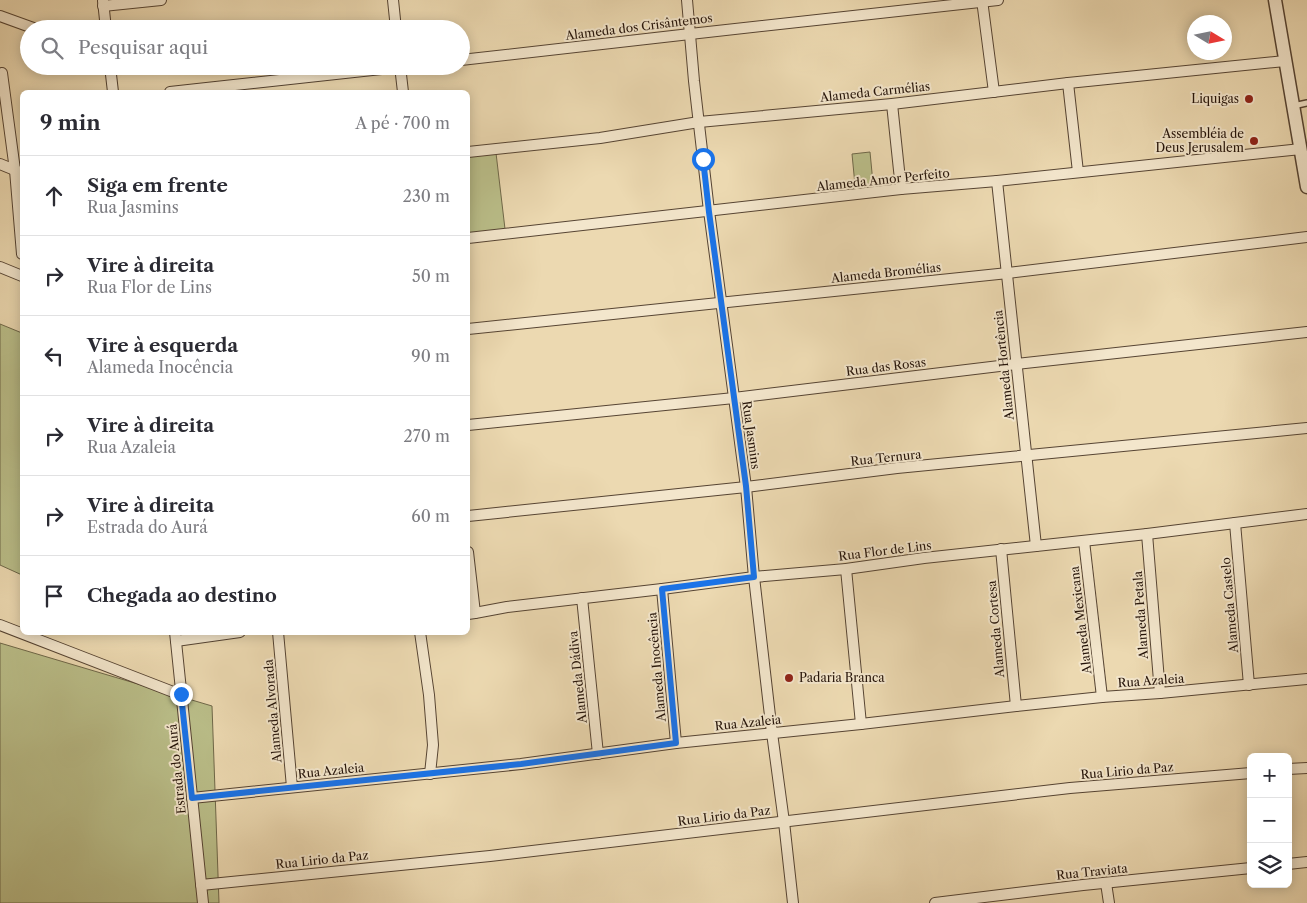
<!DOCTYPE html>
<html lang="pt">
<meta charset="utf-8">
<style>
body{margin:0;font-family:"Libre Caslon Text",serif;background:#f7f7f7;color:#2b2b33}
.controls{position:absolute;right:15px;bottom:15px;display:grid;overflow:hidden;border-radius:8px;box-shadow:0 2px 12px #0003}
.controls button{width:45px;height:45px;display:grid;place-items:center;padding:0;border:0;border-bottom:1px solid #e1e1e2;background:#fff;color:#2b2b33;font:25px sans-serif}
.compass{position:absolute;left:1187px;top:15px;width:45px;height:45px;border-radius:50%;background:#fff;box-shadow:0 2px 12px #0003;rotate:100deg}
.stop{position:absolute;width:15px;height:15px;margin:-11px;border:4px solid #1a73e8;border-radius:50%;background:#fff}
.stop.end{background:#1a73e8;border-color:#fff;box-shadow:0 1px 5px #0008}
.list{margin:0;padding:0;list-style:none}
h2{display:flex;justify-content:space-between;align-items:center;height:65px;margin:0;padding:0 20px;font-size:21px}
h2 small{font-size:16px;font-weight:400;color:#7c7c81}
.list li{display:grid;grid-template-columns:32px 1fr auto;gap:15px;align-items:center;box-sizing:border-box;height:80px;padding:0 20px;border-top:1px solid #e1e1e2}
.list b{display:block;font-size:19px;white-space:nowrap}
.list p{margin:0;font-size:16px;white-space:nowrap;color:#7c7c81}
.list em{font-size:16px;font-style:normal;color:#7c7c81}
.icon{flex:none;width:28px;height:28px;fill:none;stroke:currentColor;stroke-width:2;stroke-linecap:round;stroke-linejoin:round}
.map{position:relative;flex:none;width:1307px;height:903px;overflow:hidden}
.search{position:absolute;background:#fff;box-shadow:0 2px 12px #0003;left:20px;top:20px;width:450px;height:55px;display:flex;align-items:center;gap:12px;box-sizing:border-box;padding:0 18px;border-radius:28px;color:#7c7c81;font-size:19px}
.panel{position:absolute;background:#fff;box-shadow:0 2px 12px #0003;left:20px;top:90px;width:450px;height:545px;border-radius:8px}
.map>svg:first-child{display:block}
.green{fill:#babe89;stroke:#6f6849}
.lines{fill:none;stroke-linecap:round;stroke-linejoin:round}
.service-casing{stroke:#564433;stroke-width:8}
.minor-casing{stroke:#564433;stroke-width:12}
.tertiary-casing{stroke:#564433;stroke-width:15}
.service{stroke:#f3e6cc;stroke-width:5}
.minor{stroke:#f3e6cc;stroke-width:10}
.tertiary{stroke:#f3e6cc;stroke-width:12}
.route{stroke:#1a73e8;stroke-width:6}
.poi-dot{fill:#8f2418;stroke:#f3e6cc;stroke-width:2}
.labels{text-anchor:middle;stroke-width:4;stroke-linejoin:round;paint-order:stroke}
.street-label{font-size:12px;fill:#241309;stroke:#f3e6cc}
.poi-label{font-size:12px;fill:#241309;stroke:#f3e6cc;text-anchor:end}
</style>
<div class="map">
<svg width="1307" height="903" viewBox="0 0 1307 903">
<rect width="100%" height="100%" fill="#ecd9b1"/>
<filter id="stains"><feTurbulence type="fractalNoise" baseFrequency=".004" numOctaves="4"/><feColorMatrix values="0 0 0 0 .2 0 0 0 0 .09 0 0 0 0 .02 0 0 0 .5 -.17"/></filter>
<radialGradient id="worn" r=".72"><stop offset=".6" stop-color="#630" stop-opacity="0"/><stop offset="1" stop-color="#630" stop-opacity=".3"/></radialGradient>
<g class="green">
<polygon points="870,152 873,183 855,185 852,154"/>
<polygon points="496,153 505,229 468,234 468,156"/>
<polygon points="0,324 22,333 22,575 0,565"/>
<polygon points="0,643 212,706 219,903 0,903"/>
</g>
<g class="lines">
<defs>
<polyline id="service" points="1293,106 1307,103"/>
<g id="minor">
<polyline points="393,0 396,29"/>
<polyline points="687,0 694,81 709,211 746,487 754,577 772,733 784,822 793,903"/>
<polyline points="982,0 994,92"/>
<polyline points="103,1 106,29"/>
<polyline points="103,6 161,0"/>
<polyline points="0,16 36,29"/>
<polyline points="461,60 690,34 998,0"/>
<polyline points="110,66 113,92"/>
<polyline points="400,66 403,92"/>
<polyline points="2,73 15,170 22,254"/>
<polyline points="1068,83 1078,172"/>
<polyline points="170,92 409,66"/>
<polyline points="892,104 901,189"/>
<polyline points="468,152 600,138 699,122 892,104 1068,83 1285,61"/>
<polyline points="0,164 22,173"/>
<polyline points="997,181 1036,546"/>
<polyline points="468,238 901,189 997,181 1301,149"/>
<polyline points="0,267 22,276"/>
<polyline points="468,329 1008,273 1307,237"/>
<polyline points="468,425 734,398 1016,364 1307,332"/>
<polyline points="468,516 746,487 897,468 1307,428"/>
<polyline points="1235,523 1249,685"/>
<polyline points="1147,534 1160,693"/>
<polyline points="1084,541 1102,697"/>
<polyline points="1001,549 1016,706"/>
<polyline points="468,552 475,613"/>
<polyline points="846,569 861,724"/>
<polyline points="662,589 676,743"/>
<polyline points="582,598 598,754"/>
<polyline points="468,614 475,613 507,607 662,589 754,577 846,569 924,558 1147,534 1307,514"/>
<polyline points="0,625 181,695"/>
<polyline points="175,632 203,903"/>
<polyline points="278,632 292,787"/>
<polyline points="420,632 429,695 433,745 430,774"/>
<polyline points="176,641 240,632"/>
<polyline points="1288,769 1307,768"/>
<polyline points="192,798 521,764 676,743 861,724 1016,706 1102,697 1160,693 1307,679"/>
<polyline points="1288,864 1307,862"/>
<polyline points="1106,883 1109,903"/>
<polyline points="201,885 490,856 1070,788 1251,773"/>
<polyline points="935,903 1083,885 1251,868"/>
</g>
<polyline id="tertiary" points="1275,0 1307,187"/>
</defs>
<use href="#service" class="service-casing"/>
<use href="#minor" class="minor-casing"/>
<use href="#tertiary" class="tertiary-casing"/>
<use href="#service" class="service"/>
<use href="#minor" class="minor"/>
<use href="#tertiary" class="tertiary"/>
</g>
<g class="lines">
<polyline class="route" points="181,694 192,798 521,764 676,743 662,589 754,577 746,486 709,212 703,159"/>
</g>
<g class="poi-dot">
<circle cx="1249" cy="99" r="5"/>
<circle cx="1254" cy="141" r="5"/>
<circle cx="789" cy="678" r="5"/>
</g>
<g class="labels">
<g class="street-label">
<text transform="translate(639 27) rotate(-7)" y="4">Alameda dos Crisântemos</text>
<text transform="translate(875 92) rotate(-6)" y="4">Alameda Carmélias</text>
<text transform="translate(883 180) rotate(-6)" y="4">Alameda Amor Perfeito</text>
<text transform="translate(886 273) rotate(-6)" y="4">Alameda Bromélias</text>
<text transform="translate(1004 365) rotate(-96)" y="4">Alameda Hortência</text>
<text transform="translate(886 367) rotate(-7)" y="4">Rua das Rosas</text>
<text transform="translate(751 435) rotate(82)" y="4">Rua Jasmins</text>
<text transform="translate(886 458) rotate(-6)" y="4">Rua Ternura</text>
<text transform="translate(885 551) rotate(-7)" y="4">Rua Flor de Lins</text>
<text transform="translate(1230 605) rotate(-95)" y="4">Alameda Castelo</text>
<text transform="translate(1141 615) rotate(-94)" y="4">Alameda Petala</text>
<text transform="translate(1081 620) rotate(-97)" y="4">Alameda Mexicana</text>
<text transform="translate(996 629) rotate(-95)" y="4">Alameda Cortesa</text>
<text transform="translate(657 667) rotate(-95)" y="4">Alameda Inocência</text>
<text transform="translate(578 677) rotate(-96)" y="4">Alameda Dádiva</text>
<text transform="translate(1151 681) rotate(-4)" y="4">Rua Azaleia</text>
<text transform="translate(273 711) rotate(-95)" y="4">Alameda Alvorada</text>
<text transform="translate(748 723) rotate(-6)" y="4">Rua Azaleia</text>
<text transform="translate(177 769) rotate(-96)" y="4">Estrada do Aurá</text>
<text transform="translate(331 771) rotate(-6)" y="4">Rua Azaleia</text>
<text transform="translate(1127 771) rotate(-5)" y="4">Rua Lirio da Paz</text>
<text transform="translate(724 816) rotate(-7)" y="4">Rua Lirio da Paz</text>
<text transform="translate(322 860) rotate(-6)" y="4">Rua Lirio da Paz</text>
<text transform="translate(1092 872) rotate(-6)" y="4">Rua Traviata</text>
</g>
<g class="poi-label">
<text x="1239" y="103">Liquigas</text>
<text x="1244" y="138">Assembléia de<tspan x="1244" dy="14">Deus Jerusalem</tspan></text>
<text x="799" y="682" text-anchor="start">Padaria Branca</text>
</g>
</g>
<rect width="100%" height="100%" filter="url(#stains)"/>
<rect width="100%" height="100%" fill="url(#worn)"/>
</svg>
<div class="controls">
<button>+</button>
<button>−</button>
<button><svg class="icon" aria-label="layers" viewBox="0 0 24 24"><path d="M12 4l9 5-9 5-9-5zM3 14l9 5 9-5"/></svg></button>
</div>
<svg class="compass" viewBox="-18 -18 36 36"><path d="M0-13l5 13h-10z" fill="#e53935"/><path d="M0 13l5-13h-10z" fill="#7c7c81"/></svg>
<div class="stop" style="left:703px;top:159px"></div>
<div class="stop end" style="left:181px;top:694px"></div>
<div class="search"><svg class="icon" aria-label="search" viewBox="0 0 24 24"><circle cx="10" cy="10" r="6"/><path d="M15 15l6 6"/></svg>Pesquisar aqui</div>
<section class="panel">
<h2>9 min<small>A pé · 700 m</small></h2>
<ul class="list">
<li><svg class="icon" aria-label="ahead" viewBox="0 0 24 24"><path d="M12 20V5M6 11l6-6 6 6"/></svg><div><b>Siga em frente</b><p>Rua Jasmins</p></div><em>230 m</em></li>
<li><svg class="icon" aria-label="right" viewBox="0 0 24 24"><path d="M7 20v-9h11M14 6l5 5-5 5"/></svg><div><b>Vire à direita</b><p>Rua Flor de Lins</p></div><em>50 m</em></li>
<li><svg class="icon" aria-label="left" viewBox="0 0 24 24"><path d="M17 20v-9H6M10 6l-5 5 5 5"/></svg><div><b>Vire à esquerda</b><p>Alameda Inocência</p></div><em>90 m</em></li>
<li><svg class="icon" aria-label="right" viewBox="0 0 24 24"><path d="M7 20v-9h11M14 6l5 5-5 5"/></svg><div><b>Vire à direita</b><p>Rua Azaleia</p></div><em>270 m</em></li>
<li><svg class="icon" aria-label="right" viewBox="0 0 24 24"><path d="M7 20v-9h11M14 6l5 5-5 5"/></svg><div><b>Vire à direita</b><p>Estrada do Aurá</p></div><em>60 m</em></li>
<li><svg class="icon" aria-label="arrive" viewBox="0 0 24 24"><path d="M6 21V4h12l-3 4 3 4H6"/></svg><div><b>Chegada ao destino</b></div></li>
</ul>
</section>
</div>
